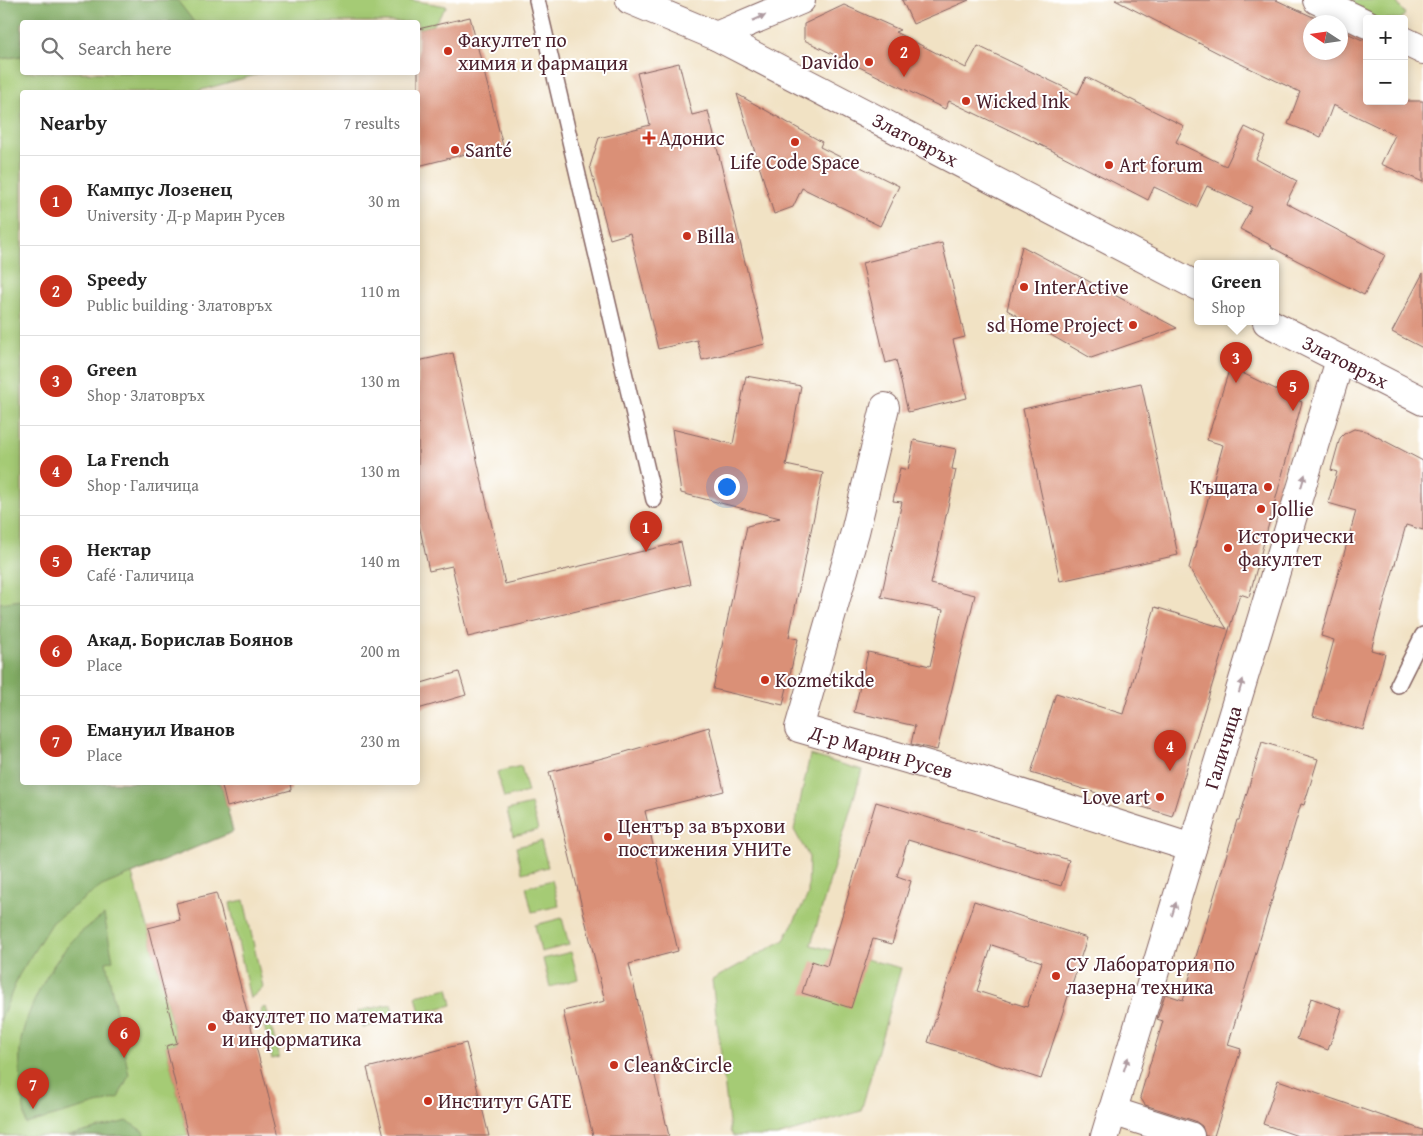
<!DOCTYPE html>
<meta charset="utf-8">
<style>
body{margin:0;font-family:"Gentium Book Plus",serif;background:#f2f2f2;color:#222}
.controls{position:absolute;right:15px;top:15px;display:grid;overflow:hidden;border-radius:5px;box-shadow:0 2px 12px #0003}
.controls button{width:45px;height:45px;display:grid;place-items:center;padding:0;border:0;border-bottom:1px solid #e0e0e0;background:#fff;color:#222;font:25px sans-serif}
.compass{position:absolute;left:1303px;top:15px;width:45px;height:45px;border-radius:50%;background:#fff;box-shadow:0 2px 12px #0003;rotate:282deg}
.you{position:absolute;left:726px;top:486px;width:18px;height:18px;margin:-12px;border:4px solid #fff;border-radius:50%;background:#1a73e8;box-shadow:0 0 0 8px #1a73e833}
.badge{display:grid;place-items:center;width:32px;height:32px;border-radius:50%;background:#c8321e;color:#fff;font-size:16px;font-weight:700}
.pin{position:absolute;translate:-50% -41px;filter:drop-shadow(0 1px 2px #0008)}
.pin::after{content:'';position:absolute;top:26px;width:18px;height:15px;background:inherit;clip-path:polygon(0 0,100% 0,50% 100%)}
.popup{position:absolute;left:1194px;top:260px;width:85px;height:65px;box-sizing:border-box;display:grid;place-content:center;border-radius:5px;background:#fff;filter:drop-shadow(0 1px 4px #0005);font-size:16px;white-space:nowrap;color:#767676}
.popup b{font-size:19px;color:#222}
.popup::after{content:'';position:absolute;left:50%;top:100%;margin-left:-10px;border:10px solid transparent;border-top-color:#fff}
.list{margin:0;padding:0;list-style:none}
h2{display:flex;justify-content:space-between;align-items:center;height:65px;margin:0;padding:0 20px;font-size:21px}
h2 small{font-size:16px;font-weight:400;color:#767676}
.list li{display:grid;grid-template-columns:32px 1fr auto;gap:15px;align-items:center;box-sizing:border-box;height:90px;padding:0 20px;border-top:1px solid #e0e0e0}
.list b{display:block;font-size:19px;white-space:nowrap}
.list p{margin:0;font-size:16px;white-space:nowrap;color:#767676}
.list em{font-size:16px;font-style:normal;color:#767676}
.icon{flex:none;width:28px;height:28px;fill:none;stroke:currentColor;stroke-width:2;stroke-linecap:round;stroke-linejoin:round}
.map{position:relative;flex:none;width:1423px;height:1136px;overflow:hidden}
.search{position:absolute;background:#fff;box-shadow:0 2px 12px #0003;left:20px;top:20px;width:400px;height:55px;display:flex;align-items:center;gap:12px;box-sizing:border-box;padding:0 18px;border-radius:5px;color:#767676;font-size:19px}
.panel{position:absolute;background:#fff;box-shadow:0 2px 12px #0003;left:20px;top:90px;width:400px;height:695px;border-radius:5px}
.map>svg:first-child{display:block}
.green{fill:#a5cb75;stroke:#787550}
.forest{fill:#84af66;stroke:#676748}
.building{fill:#da9077;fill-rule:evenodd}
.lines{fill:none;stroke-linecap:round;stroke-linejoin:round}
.lane-casing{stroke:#846361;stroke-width:18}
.street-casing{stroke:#846361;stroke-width:30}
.lane{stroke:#fff;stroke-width:15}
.street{stroke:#fff;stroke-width:28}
.oneway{fill:#ae9aa0}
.poi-dot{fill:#c8321e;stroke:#fff;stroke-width:2}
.labels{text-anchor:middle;stroke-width:4;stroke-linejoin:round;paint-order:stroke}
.poi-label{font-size:20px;fill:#4a1f2b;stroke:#fff;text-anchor:start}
.street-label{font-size:20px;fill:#4a1f2b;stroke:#fff}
</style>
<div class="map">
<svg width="1423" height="1136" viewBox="0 0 1423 1136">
<rect width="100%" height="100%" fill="#fff"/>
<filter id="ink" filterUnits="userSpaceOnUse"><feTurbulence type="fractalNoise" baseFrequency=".02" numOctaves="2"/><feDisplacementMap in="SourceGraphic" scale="10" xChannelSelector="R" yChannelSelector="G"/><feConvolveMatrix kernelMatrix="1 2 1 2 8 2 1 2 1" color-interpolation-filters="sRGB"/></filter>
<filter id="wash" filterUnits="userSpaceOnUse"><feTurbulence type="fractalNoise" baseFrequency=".0096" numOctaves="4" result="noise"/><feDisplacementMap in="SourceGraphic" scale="20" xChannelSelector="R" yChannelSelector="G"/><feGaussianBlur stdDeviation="1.12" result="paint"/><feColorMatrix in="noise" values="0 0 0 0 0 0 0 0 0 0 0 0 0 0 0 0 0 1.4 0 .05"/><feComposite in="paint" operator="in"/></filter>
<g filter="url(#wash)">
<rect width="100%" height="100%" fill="#f1e2c4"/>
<g class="green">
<polygon points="136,0 410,0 447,6 433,25 418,29 418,22 136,22"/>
<polygon points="1338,0 1395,0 1405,14 1401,19 1378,19"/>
<polygon points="22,56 22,72 263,73 194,92 22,92 22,782 221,783 233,832 132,874 148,928 177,1043 166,1046 188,1136 0,1136 0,59"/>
<polygon points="810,755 862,770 811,945 901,968 861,1111 777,1136 733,1136 730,1131 712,980 784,940 808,895 809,857 794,830"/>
<polygon points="521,766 528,792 504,798 497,772"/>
<polygon points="531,804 538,830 513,836 507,810"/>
<polygon points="541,841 548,867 522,873 516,847"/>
<polygon points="552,880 559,906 532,912 526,887"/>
<polygon points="244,900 263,987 250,999 230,903"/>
<polygon points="562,918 569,945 541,952 535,925"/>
<polygon points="571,952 578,979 550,987 543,959"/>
<polygon points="448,988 452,1005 420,1013 416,996"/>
<polygon points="391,1004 395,1020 362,1028 358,1011"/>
<polygon points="266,1007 279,1057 272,1059 260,1009"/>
</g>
<g class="forest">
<polygon points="0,0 177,0 194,22 22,22 22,56 0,59"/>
<polygon points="22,600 22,782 221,783 233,832 102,886 52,922 19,975 0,1021 0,603"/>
<path d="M104 915 113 960 106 962 129 1075 118 1098 26 1124C23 1099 17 1065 21 1040 27 1008 53 959 77 936 85 928 95 922 104 915Z"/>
<polygon points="127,1121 144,1132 145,1136 68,1136"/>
</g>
<g id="blocks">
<g class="building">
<polygon points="902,0 969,0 913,24"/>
<polygon points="1115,0 1276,0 1324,22 1310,22 1310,52 1340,52 1340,30 1367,42 1367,101 1423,101 1423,182 1381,164 1395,135 1333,105 1321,137 1288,124 1300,92 1224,56"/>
<polygon points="844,5 900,30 895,32 966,68 978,46 1078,94 1086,77 1184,126 1176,142 1226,166 1245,127 1266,137 1256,159 1297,181 1286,203 1385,255 1364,295 1271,247 1272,246 1240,229 1252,207 1207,186 1197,207 1154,187 1148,200 1051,150 949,101 945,109 804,40 804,24"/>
<polygon points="470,17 504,150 475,157 474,152 418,166 418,29"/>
<polygon points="679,63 692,115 708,111 765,344 702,360 697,340 658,349 630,233 610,239 590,166 599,138 650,125 637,73"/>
<polygon points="737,94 822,142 820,147 899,186 880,226 802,188 793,207 774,214"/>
<polygon points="942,243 965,337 953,340 967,398 908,412 896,360 886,363 862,263"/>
<polygon points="1022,246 1177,328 1091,358 1007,310"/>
<polygon points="1423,273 1423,348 1392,332"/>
<polygon points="453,353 505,584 681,542 690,584 468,637 452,566 429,571 418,520 418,361"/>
<polygon points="1230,367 1302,402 1249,597 1240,594 1172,816 1031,773 1056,693 1123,714 1155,607 1227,629 1189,568 1223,445 1207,440"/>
<polygon points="746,376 801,386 786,465 823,473 789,637 798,639 783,705 713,689 747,526 780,518 681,493 672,429 733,444"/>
<polygon points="1141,383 1178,555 1060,581 1023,409"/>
<polygon points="1354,429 1366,431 1423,461 1423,530 1406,525 1371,650 1385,654 1363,730 1313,716 1334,640 1321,636 1356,511 1328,503 1337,472 1331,470 1340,438 1344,434"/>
<polygon points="914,440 956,449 952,469 956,470 931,584 975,595 937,750 911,744 915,726 854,712 868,652 930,666 943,610 881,597 902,502 893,501 900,468 908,470"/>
<polygon points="459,672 466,695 418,709 418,684"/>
<polygon points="709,727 724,791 645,811 678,951 629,964 669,1136 593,1136 563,1011 605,1001 549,772 622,753"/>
<polygon points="1262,742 1318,759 1304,805 1301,804 1228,1045 1241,1049 1214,1136 1205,1136 1202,1126 1195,1121 1145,1105 1140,1097 1163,1021 1157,1019 1165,994 1183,1000 1237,820 1239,820"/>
<polygon points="221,782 290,782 291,790 227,807"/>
<polygon points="876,802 1069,860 1061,886 908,840 897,876 911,881 892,944 873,939 851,1008 802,993 812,961 827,966"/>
<polygon points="216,893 221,910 279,1136 188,1136 166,1046 177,1043 148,928 180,920 176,903"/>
<path d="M974 901 1087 938 1041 1079 928 1042ZM992 945 1042 962 1027 1007 977 991Z"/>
<polygon points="1311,998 1342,1009 1328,1050 1297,1039"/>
<polygon points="466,1043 489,1136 384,1136 367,1068"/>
<polygon points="1278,1080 1423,1130 1423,1136 1298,1136 1263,1124"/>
</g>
</g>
</g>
<g filter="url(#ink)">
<use href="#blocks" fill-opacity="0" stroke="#846361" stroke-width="1"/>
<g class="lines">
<defs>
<g id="lane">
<polyline points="537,0 654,500"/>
<polyline points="1398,685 1423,635"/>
</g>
<g id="street">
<path id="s1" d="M630 0 716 36 1197 286"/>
<polyline points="1317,0 1367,24"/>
<polyline points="716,36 801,0"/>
<polyline points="1404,41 1423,50"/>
<path id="s2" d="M1267 322 1423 401"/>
<path id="s3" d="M885 407 855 532 799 728 973 778 1192 848"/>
<polyline points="1112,1111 1190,1136"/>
<path id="s4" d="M1105 1136 1340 360"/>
</g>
</defs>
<use href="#lane" class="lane-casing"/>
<use href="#street" class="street-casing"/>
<use href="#lane" class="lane"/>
<use href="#street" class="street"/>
</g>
<defs><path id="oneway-solid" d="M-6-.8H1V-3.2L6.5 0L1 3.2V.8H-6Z" transform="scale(1.25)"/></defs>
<g class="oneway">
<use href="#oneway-solid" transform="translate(759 18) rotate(-23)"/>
<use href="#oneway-solid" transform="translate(1303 481) rotate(-73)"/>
<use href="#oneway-solid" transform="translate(1241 686) rotate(-73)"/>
<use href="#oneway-solid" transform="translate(1174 909) rotate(-73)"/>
<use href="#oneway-solid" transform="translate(1126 1064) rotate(-72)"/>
</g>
</g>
<g class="poi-dot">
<circle cx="448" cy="51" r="5"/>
<circle cx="869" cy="62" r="5"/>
<circle cx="966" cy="101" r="5"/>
<path d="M646.5 130.5h5v5h5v5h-5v5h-5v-5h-5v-5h5z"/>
<circle cx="795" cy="142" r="5"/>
<circle cx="455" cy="150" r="5"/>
<circle cx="1109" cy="165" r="5"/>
<circle cx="687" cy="236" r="5"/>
<circle cx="1024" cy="287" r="5"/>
<circle cx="1133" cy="325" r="5"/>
<circle cx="1268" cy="487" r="5"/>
<circle cx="1261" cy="509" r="5"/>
<circle cx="1228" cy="548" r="5"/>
<circle cx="765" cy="680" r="5"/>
<circle cx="1160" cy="797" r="5"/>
<circle cx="608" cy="837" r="5"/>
<circle cx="1056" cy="976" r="5"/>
<circle cx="212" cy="1027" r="5"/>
<circle cx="614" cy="1065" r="5"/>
<circle cx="428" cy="1101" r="5"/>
</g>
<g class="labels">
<g class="poi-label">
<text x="458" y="47">Факултет по<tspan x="458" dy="23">химия и фармация</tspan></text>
<text x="859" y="69" text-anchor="end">Davido</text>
<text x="976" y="108">Wicked Ink</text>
<text x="659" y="145">Адонис</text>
<text x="465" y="157">Santé</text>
<text x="795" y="169" text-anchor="middle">Life Code Space</text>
<text x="1119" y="172">Art forum</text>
<text x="697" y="243">Billa</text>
<text x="1034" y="294">InterActive</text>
<text x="1123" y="332" text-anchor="end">sd Home Project</text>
<text x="1258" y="494" text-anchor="end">Къщата</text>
<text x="1271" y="516">Jollie</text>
<text x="1238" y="543">Исторически<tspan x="1238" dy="23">факултет</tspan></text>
<text x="775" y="687">Kozmetikde</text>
<text x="1150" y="804" text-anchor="end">Love art</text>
<text x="618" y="833">Център за върхови<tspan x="618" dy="23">постижения УНИТе</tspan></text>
<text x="1066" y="971">СУ Лаборатория по<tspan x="1066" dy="23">лазерна техника</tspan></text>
<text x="222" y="1023">Факултет по математика<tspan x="222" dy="23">и информатика</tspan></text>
<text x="624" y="1072">Clean&amp;Circle</text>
<text x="438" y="1108">Институт GATE</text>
</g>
<g class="street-label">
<text dy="7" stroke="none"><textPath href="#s1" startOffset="318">Златовръх</textPath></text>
<text dy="7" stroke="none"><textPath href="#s2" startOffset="88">Златовръх</textPath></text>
<text dy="7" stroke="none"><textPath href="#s4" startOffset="406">Галичица</textPath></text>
<text dy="7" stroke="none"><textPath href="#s3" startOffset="418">Д-р Марин Русев</textPath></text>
</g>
</g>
</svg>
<div class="controls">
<button>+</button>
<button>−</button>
</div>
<svg class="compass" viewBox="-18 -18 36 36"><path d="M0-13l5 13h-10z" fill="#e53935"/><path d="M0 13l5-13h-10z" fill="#767676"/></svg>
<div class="you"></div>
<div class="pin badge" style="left:646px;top:552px">1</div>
<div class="pin badge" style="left:904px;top:77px">2</div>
<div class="pin badge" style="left:1236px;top:383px">3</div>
<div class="popup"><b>Green</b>Shop</div>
<div class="pin badge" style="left:1170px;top:771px">4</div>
<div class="pin badge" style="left:1293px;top:411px">5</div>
<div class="pin badge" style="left:124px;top:1058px">6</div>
<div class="pin badge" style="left:33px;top:1109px">7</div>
<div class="search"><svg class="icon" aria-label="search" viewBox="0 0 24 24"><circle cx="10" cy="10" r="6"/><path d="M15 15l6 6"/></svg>Search here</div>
<section class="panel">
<h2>Nearby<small>7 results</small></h2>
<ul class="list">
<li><span class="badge">1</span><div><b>Кампус Лозенец</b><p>University · Д-р Марин Русев</p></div><em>30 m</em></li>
<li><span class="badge">2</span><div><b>Speedy</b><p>Public building · Златовръх</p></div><em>110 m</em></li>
<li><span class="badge">3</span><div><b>Green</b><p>Shop · Златовръх</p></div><em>130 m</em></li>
<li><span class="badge">4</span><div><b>La French</b><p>Shop · Галичица</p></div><em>130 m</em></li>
<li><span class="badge">5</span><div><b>Нектар</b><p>Café · Галичица</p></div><em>140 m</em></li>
<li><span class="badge">6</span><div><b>Акад. Борислав Боянов</b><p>Place</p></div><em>200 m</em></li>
<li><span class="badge">7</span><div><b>Емануил Иванов</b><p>Place</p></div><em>230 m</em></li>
</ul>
</section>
</div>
